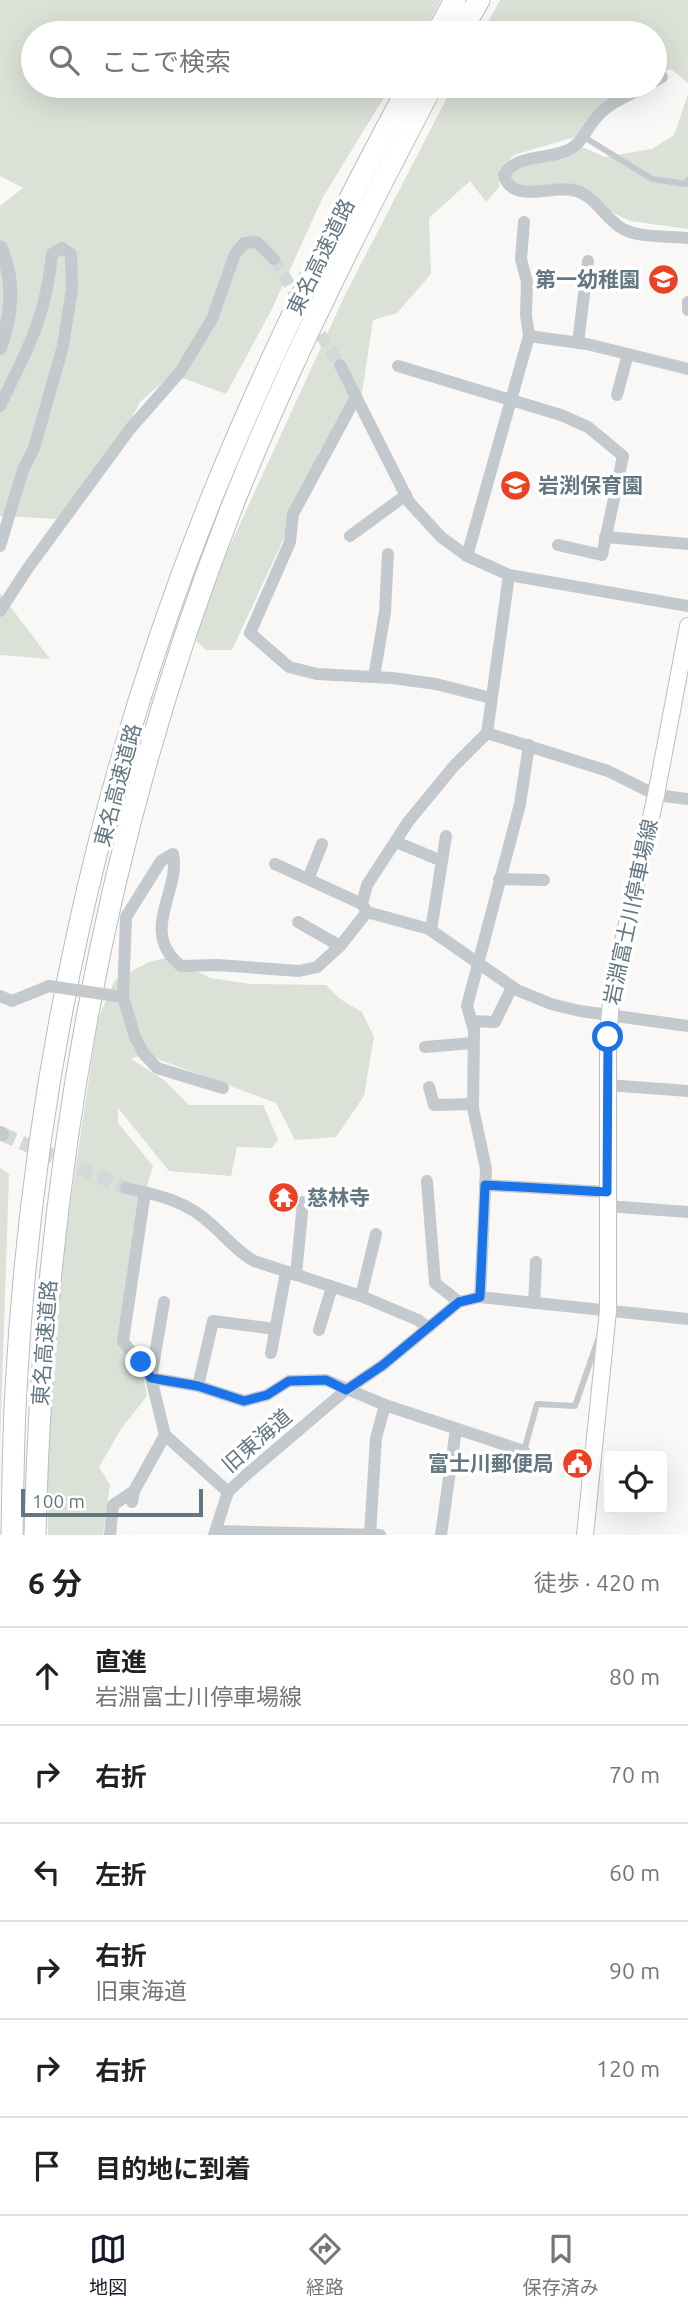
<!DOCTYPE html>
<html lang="ja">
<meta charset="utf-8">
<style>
body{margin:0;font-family:Ubuntu,"Noto Sans JP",sans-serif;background:#f2f2f2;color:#222}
.controls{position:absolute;right:21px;bottom:21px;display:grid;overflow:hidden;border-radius:7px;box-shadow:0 7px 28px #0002}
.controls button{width:63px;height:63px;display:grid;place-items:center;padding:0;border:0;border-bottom:2px solid #e0e0e0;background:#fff;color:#222;font:35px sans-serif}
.scale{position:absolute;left:21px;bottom:18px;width:182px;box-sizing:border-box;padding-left:7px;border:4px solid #627782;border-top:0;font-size:19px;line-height:24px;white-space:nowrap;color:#627782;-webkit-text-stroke:5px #fff;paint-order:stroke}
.stop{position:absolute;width:21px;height:21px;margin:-16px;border:5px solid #1a73e8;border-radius:50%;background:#fff}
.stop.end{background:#1a73e8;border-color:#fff;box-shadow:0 2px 7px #0008}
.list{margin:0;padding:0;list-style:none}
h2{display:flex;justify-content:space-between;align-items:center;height:91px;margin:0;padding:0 28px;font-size:30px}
h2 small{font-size:23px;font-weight:400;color:#767676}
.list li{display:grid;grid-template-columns:46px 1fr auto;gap:21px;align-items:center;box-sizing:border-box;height:98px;padding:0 28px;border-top:2px solid #e0e0e0}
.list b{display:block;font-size:26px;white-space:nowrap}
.list p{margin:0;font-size:23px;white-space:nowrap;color:#767676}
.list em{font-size:23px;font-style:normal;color:#767676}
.icon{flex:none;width:38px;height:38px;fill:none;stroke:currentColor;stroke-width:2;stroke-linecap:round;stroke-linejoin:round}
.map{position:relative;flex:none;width:688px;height:1535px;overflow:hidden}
.search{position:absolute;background:#fff;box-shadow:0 7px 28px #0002;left:21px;right:21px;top:21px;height:77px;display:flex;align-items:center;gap:18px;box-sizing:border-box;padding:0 24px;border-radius:38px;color:#767676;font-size:26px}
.sheet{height:679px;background:#fff}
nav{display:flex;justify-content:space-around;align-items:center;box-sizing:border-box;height:98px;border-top:2px solid #e0e0e0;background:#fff;font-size:19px;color:#767676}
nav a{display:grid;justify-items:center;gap:4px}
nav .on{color:#111827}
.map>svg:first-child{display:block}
.green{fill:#dbe1d7}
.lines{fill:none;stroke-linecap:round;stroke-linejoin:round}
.minor-tunnel{stroke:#d3d8d9;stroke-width:12;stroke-dasharray:12 6;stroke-linecap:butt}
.tertiary-tunnel{stroke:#d3d8d9;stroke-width:14;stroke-dasharray:14 7;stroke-linecap:butt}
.secondary-casing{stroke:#b8bec2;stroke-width:18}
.motorway-casing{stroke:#b8bdbf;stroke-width:23}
.service{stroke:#c3c9cc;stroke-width:6}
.minor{stroke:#c3c9cc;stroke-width:12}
.tertiary{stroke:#c3c9cc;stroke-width:14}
.secondary{stroke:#fff;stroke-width:16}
.motorway{stroke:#fff;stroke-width:21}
.minor-bridge{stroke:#c3c9cc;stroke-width:12}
.route{stroke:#1a73e8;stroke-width:9}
.labels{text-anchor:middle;stroke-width:7;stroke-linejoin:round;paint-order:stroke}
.street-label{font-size:21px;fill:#627782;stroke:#fff}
.poi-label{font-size:21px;font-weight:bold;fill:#627782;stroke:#fff;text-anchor:end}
</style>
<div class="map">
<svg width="688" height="1535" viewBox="0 0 688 1535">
<rect width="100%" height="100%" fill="#f9f8f6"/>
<g class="green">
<polygon points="0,0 441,0 423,33 33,33 33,86 391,86 323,197 271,311 226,394 172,374 140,402 123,435 57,519 0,516 0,206 23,188 0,176"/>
<polygon points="500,0 688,0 688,83 671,69 655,74 655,33 482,33"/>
<polygon points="453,86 628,86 578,136 514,155 500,169 499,187 486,202 470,181 429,218 431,274 397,313 373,320 362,393 320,450 284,538 232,650 206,650 196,641 206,598 345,295"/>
<polygon points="688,94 688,229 630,221 583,198 505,188 508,168 580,146 605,157 652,149 674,135"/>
<polygon points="0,593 50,659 0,655"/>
<polygon points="170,957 210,978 251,984 326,985 340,999 362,1012 374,1037 364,1096 336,1137 295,1140 276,1103 144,1054 131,1059 164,1080 189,1105 263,1105 278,1139 272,1148 237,1147 231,1176 169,1171 118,1108 118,1123 153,1166 145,1192 123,1341 141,1362 147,1396 121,1429 99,1467 110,1485 103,1535 48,1535 47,1408 67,1224 98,1019 115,980 149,962"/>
<polygon points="0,1168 9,1174 0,1447"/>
</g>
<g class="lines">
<g class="minor-tunnel">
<polyline points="274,259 301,304"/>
<polyline points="311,319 340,365"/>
</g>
<polyline class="tertiary-tunnel" points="2,1134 126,1188"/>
<defs>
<polyline id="secondary" points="585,1535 608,1311 608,1037 612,990 656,795 688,626"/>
<g id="motorway">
<polyline points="437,33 455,0"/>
<polyline points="460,33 479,0"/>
<path d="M12 1535C13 1487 13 1438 16 1390 32 1085 99 774 214 492 271 352 338 218 409 86"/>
<path d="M35 1535C43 1180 104 830 235 499 292 357 361 221 432 86"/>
</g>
</defs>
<use href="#secondary" class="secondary-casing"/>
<use href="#motorway" class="motorway-casing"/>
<g class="service">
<polyline points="584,137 652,179 686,184 688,180"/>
<polyline points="524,1451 537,1404 575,1406 600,1334"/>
</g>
<g class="minor">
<polyline points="655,81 662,77"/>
<path d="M646 86C629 95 608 103 596 118 587 128 584 140 572 148 551 161 517 152 504 175 512 206 556 183 577 191 597 198 605 219 623 229 640 238 669 236 688 238"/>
<polyline points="688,302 688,310"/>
<polyline points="529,336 587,344 688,369"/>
<polyline points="578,343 588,261"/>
<polyline points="340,365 409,502 441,537 467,556 509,575 688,606"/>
<polyline points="398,366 561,415 588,427 623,456 602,555 558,545"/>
<polyline points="617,395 628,354"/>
<polyline points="356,397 293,514 290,542 250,633 289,667 317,674 392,678 436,684 491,698"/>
<path d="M0 406C27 350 46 318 52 254L62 248 71 254 72 289 63 346 34 448 23 470 0 546"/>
<polyline points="350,536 406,495"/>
<polyline points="605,537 688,544"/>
<polyline points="467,556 529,336 526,315 527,282 521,259 524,222"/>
<polyline points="509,575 487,733 454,766 408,822 367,885 362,904 367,912 429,929 517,990 551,1004 580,1011 688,1026"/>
<polyline points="0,611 28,568 130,429 180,372 212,319 235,254 244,243 257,242 274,259"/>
<polyline points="374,677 385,612 388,554"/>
<polyline points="487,733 608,771 656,795 688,799"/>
<polyline points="396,842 442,861"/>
<polyline points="275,864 362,904"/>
<polyline points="309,877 322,844"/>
<polyline points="499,879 544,880"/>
<polyline points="298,922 340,946"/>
<polyline points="431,930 446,836"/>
<polyline points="0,996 12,1001 49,986"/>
<polyline points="471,1021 495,1022 512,987"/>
<polyline points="425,1047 473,1043"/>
<polyline points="608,1085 688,1091"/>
<polyline points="429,1087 434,1105 473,1104"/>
<path d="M223 1088 157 1068 144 1054 135 1037 123 997 126 917 161 861 173 854C181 892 138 931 181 966L217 965 299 971 317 967 340 946 367 912"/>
<polyline points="427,1181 435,1283 459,1302"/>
<polyline points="485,1185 607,1192"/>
<path d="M126 1188C159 1195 187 1201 212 1225 227 1238 237 1252 254 1261L361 1296 418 1320 428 1328"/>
<polyline points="145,1192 123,1341 151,1378 198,1386 244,1401 267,1395 289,1381 326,1380 385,1405 524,1451"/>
<polyline points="607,1206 688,1212"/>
<polyline points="296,1275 303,1202"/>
<polyline points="361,1296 376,1234"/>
<polyline points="480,1297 486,1169 473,1108 474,1030 467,1006 520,804 529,745"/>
<polyline points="164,1302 151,1378 165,1435 228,1492"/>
<polyline points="534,1303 536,1262"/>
<polyline points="319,1330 332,1287"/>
<polyline points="271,1353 286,1272"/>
<polyline points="198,1386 213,1321 275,1329"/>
<polyline points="132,1502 134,1491 165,1435"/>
<polyline points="216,1531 380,1535"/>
<polyline points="110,1535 113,1505 134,1491"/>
<polyline points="214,1535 228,1492 246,1475 346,1390 383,1365 459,1302 480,1297 688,1319"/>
<polyline points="370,1535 376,1438 385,1405"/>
<polyline points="441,1535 456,1429"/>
</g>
<g class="tertiary">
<path d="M0 247C15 279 12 315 0 348"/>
<polyline points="0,1133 2,1134"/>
</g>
<use href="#secondary" class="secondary"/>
<use href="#motorway" class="motorway"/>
<polyline class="minor-bridge" points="49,986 116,996"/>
</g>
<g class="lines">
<polyline class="route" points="141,1362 151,1378 198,1386 244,1401 267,1395 289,1381 326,1380 346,1390 383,1365 459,1302 480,1297 485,1185 607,1192 608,1037"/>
</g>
<defs>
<symbol id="school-disc" viewBox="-11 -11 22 22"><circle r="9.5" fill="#ec4122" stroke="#fff"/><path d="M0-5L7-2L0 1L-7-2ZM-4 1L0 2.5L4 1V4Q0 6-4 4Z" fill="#fff"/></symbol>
<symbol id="temple-disc" viewBox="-11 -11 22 22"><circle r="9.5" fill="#ec4122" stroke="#fff"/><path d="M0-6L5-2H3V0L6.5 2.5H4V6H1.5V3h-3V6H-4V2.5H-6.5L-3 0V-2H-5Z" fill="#fff"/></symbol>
<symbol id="civic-disc" viewBox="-11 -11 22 22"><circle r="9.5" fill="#ec4122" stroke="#fff"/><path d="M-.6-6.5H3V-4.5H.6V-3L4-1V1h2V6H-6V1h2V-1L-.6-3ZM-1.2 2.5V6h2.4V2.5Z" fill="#fff"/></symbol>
</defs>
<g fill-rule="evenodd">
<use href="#school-disc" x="646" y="262" width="35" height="35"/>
<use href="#school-disc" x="498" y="468" width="35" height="35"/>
<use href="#temple-disc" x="266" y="1180" width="35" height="35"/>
<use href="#civic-disc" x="560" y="1446" width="35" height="35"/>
</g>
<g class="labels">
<g class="street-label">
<text transform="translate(321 257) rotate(-64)" y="7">東名高速道路</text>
<text transform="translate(118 785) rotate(-75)" y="7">東名高速道路</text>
<text transform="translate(631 912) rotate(-78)" y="7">岩淵富士川停車場線</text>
<text transform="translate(45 1343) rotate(-86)" y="7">東名高速道路</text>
<text transform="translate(257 1441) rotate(-41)" y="7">旧東海道</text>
</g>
<g class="poi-label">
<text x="640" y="287">第一幼稚園</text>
<text x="538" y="493" text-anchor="start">岩渕保育園</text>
<text x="307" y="1205" text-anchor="start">慈林寺</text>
<text x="554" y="1471">富士川郵便局</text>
</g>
</g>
</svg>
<div class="controls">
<button><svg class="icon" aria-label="locate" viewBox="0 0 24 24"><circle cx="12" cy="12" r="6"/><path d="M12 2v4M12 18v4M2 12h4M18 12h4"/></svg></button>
</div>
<div class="scale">100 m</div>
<div class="stop" style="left:608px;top:1037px"></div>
<div class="stop end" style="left:141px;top:1362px"></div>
<div class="search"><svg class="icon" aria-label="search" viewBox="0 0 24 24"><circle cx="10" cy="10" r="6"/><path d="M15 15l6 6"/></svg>ここで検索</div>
</div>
<section class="sheet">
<h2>6 分<small>徒歩 · 420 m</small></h2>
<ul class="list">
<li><svg class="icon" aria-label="ahead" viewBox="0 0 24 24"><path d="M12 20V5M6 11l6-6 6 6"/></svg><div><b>直進</b><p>岩淵富士川停車場線</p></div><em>80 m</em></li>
<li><svg class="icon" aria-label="right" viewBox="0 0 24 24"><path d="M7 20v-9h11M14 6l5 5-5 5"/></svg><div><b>右折</b></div><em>70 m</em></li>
<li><svg class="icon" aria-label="left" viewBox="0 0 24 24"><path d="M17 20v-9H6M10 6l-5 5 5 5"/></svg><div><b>左折</b></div><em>60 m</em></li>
<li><svg class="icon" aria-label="right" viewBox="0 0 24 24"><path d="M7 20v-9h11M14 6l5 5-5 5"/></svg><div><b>右折</b><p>旧東海道</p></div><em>90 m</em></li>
<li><svg class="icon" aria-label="right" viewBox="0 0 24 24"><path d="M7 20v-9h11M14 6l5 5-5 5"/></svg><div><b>右折</b></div><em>120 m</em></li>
<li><svg class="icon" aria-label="arrive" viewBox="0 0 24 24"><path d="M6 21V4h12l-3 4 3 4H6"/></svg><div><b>目的地に到着</b></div></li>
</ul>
</section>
<nav>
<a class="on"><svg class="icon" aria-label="map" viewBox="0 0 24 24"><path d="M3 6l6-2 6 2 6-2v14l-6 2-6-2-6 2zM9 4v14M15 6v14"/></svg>地図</a>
<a><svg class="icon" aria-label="directions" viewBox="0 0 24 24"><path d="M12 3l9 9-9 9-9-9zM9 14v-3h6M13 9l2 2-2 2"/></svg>経路</a>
<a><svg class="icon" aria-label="saved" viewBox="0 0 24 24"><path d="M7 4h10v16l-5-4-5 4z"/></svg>保存済み</a>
</nav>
